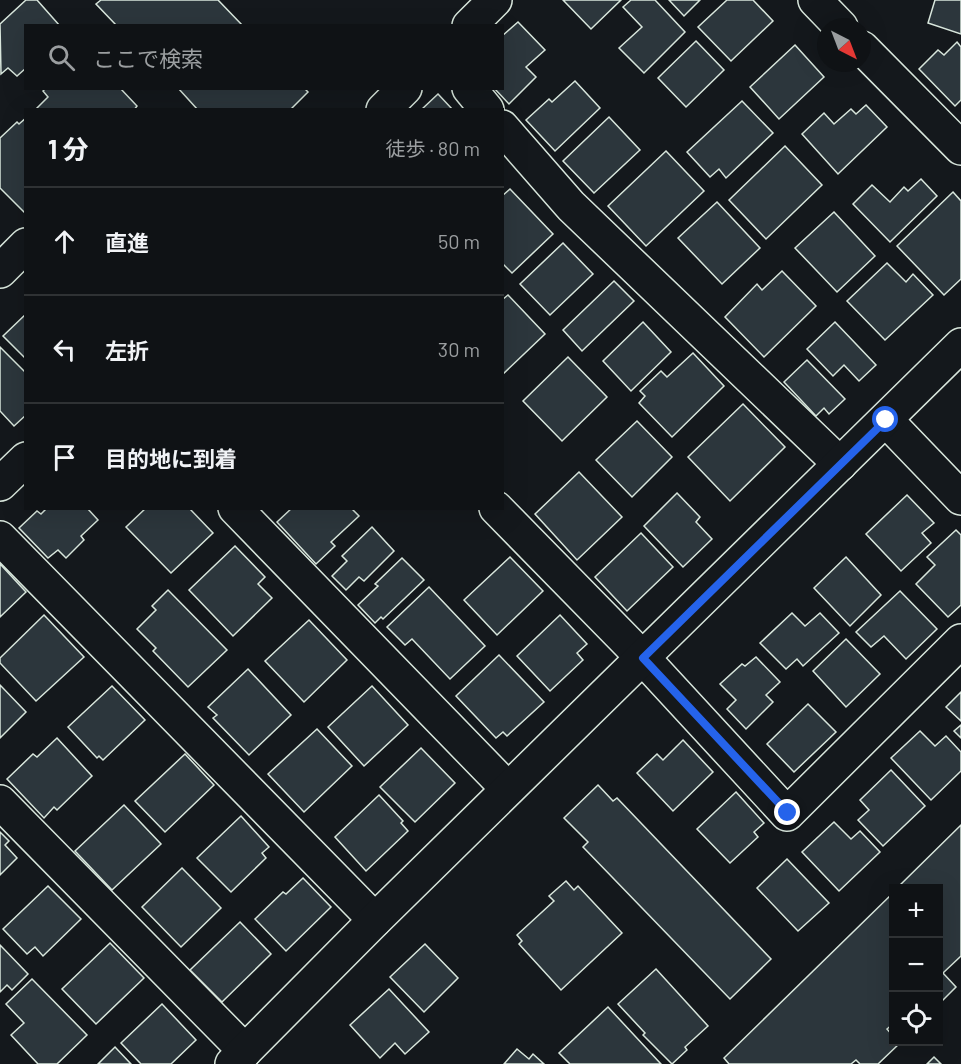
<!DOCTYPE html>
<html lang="ja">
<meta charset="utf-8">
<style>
body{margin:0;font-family:Barlow,"Noto Sans JP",sans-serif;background:#181b1e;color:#f1f3f6}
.controls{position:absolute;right:18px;bottom:18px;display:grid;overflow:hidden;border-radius:0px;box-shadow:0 6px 24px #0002}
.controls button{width:54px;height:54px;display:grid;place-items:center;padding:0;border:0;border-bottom:2px solid #2f3234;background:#0f1215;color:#f1f3f6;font:30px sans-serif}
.compass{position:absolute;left:817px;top:18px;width:54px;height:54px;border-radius:50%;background:#0f1215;box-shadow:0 6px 24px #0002;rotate:138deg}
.stop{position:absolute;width:18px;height:18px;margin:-14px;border:4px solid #2563eb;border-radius:50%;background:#fff}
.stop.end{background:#2563eb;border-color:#fff;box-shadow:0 2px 6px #0008}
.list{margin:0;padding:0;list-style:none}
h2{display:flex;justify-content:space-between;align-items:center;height:78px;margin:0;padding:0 24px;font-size:26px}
h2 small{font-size:20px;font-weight:400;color:#9b9ea0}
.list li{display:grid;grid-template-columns:39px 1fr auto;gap:18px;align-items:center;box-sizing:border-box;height:108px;padding:0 24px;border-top:2px solid #2f3234}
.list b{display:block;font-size:22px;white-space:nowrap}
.list em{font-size:20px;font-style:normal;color:#9b9ea0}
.icon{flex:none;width:33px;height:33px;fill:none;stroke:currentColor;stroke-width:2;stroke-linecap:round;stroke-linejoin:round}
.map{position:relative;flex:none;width:961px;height:1064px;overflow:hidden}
.search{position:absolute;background:#0f1215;box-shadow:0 6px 24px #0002;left:24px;top:24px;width:480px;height:66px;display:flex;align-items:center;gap:15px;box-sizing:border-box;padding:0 21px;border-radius:0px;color:#9b9ea0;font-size:22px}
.panel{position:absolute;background:#0f1215;box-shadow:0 6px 24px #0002;left:24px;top:108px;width:480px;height:402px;border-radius:0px}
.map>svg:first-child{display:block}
.building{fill:#2c363c;stroke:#d8e6dc;stroke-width:1.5}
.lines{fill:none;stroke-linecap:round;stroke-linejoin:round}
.minor-casing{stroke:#d8e6dc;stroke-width:36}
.minor{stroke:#14181c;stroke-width:33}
.route{stroke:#2563eb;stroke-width:8}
</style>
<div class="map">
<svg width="961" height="1064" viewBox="0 0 961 1064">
<rect width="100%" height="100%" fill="#14181c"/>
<g class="building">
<polygon points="26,0 37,0 60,26 26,26 26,68 17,76 8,68 1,74 0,24"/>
<polygon points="101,0 218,0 243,26 117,26 96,4"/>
<polygon points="563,0 621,0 591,29"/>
<polygon points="631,0 655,0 685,32 644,73 619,48 642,27 623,7"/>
<polygon points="669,0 700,0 684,16"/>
<polygon points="727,0 753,0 773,21 731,61 698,27"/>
<polygon points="935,0 961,0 961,34 928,23"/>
<polygon points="518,22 545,50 526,67 536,77 509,104 494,88 502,88 502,36"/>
<polygon points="696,41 724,70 686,107 658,78"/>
<polygon points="957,42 961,47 961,100 955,106 919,69 938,50 944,55"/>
<polygon points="795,45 824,77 779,119 750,87"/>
<polygon points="575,81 600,108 555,151 526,120 549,99 552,102"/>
<polygon points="46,88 120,88 137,106 134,110 35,110 48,97 43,91"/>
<polygon points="178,88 304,88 308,92 290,110 198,110"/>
<polygon points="438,94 453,110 421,110"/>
<polygon points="742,101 773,133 726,178 719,169 710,177 687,152"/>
<polygon points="866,105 887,127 838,174 802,134 824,113 834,124 851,109 856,114"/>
<polygon points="609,117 640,150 594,193 563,161"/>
<polygon points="26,118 26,213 25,213 0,188 0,138 17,122 19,124"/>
<polygon points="785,146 822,185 766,239 729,200"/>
<polygon points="666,151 704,191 646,246 608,206"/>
<polygon points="921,179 937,196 890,242 853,204 872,185 890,202 904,187 908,191"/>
<polygon points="510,189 553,234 512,273 502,263 502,196"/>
<polygon points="953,192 961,201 961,279 944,295 897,246"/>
<polygon points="717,202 760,248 722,284 678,238"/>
<polygon points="834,212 875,256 837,292 795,248"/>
<polygon points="563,243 593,274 550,315 520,284"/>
<polygon points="887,263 906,282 913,274 933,295 885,340 847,301"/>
<polygon points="782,271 816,306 764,357 725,317 757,284 762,290"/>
<polygon points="614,281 634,301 582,351 563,330"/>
<polygon points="508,295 545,334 502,375 502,300"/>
<polygon points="26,314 26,359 3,336"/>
<polygon points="643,322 671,352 631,391 603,361"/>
<polygon points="835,322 876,365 859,381 844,365 833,376 807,349"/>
<polygon points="0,347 26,373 26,415 14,426 0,411"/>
<polygon points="693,353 724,386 672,437 639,403 645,396 640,391 661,371 667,377"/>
<polygon points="568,357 607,397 562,441 523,401"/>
<polygon points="807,360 845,399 829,414 824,408 816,416 784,382"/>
<polygon points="743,404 785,447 730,501 688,457"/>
<polygon points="637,421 672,457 632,497 596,460"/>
<polygon points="579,472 622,517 577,560 535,514"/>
<polygon points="677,493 700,517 696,522 712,539 683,567 644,526"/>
<polygon points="907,495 934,523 922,533 931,543 901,571 866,534"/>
<polygon points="47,508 87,508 98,520 81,536 84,540 66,558 58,550 48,558 19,528 37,511 41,514"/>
<polygon points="146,508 189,508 213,533 171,573 126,527"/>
<polygon points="292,508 351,508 359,516 331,542 335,546 316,564 277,522"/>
<polygon points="372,527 394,551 364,581 359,577 346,590 332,576 347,561 342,556"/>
<polygon points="956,530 961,535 961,605 948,617 916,584 935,565 927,557"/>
<polygon points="641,533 673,567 627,611 595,577"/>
<polygon points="235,546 265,577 258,584 272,598 233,636 189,590"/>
<polygon points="510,557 543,591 497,635 464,600"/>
<polygon points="846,557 881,595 850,626 814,588"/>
<polygon points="402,558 424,580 383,619 381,617 375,623 358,605 378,586 375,584"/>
<polygon points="0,564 26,592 0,617"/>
<polygon points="429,587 485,646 450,679 412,639 405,645 387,627"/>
<polygon points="168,590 227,650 188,687 153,651 156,648 137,629 156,610 152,606"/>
<polygon points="900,591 937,629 906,659 884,636 871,647 856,632"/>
<polygon points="792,613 805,626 820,613 839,633 803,666 797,659 786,669 760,643"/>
<polygon points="44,615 84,657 36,701 0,663 0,658"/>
<polygon points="560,615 587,644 577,653 583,660 550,691 517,656"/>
<polygon points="309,620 347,660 304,702 265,661"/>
<polygon points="846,639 880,674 846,707 813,671"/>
<polygon points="499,655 544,702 507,736 503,732 496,738 456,696"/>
<polygon points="756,657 780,682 766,695 773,702 746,729 727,709 736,700 720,684 742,664 745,666"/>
<polygon points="248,669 291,715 249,755 213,718 217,715 208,707"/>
<polygon points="0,685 26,712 0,738"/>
<polygon points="112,686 145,720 103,760 99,756 97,758 68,727"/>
<polygon points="372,686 408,725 364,766 328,727"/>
<polygon points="961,692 961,721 946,707"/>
<polygon points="808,704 836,732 794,772 767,744"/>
<polygon points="961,725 961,738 954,731"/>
<polygon points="317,729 352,766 304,812 268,774"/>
<polygon points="920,731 935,746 946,736 961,752 961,771 931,800 891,758"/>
<polygon points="57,738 92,776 57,810 54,807 44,818 7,779 33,754 37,757"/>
<polygon points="683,740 713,772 673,811 637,773 657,754 663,760"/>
<polygon points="421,748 455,783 415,822 380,787"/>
<polygon points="185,754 214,785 165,832 135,801"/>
<polygon points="891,770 925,806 883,846 858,820 869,810 860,800"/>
<polygon points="598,785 613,801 617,798 771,959 730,999 583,847 588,842 564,818"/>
<polygon points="736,792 764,823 754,832 758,837 730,863 697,829"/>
<polygon points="379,795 403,821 401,823 408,831 366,871 335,837"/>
<polygon points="124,805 161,844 112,890 75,851"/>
<polygon points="241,816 269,847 262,853 266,858 231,892 197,858"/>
<polygon points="834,822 851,839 860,831 880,852 839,891 802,852"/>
<polygon points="961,825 961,956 943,973 956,987 938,1005 938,888 897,888"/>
<polygon points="0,832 9,841 5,845 17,858 0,875"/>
<polygon points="787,859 829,903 798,931 757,888"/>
<polygon points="182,868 221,908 181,947 142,907"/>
<polygon points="303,878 331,907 286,951 255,919 283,892 286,894"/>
<polygon points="566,881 574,890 578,886 622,933 561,990 519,944 522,941 517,935 554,901 549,896"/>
<polygon points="48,886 81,919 43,956 35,947 27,954 3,929"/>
<polygon points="894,892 894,1023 887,1029 894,1037 894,1042 900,1043 878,1064 860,1064 856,1060 851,1064 729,1064 724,1058"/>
<polygon points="240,922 271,954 222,1002 190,970"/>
<polygon points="110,943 144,978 96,1024 62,989"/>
<polygon points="425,944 458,978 424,1012 390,977"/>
<polygon points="0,945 28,974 12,990 7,985 0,992"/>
<polygon points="656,969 708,1026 685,1047 687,1050 672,1064 643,1035 645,1033 618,1004"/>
<polygon points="32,979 87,1035 57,1064 38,1064 11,1035 24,1023 6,1004"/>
<polygon points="389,989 429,1032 405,1054 395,1043 380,1058 350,1025"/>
<polygon points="162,1004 196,1040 171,1064 141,1064 121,1043"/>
<polygon points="608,1007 661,1064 570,1064 559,1053"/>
<polygon points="115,1047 131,1064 98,1064"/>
<polygon points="517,1049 529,1059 533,1054 544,1064 504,1064"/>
<polygon points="934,1057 941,1064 927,1064"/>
</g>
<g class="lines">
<defs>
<g id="minor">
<polyline points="815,0 841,27"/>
<polyline points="469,26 495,0"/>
<polyline points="862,48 961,148"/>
<polyline points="469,88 487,110"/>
<polyline points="383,110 405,88"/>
<polyline points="502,127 571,206 840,464"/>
<polyline points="0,271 26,245"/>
<polyline points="886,420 961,498"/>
<polyline points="0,484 26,459"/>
<polyline points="235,508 508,789"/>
<polyline points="496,508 643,658 787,814 961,641"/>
<polyline points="0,538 375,920"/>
<polyline points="0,802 245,1051"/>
<polyline points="232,1064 375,920 961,345"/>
</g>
</defs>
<use href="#minor" class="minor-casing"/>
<use href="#minor" class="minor"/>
</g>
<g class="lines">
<polyline class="route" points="788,813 643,658 886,420"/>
</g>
</svg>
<div class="controls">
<button>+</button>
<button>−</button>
<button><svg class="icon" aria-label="locate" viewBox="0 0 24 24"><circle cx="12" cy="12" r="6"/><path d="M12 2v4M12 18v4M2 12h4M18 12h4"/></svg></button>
</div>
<svg class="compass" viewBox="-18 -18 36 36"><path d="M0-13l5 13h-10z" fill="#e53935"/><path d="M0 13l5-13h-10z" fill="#9b9ea0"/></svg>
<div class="stop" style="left:886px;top:420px"></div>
<div class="stop end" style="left:788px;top:813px"></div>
<div class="search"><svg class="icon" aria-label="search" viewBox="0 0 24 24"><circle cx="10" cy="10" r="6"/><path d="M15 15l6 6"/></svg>ここで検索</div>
<section class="panel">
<h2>1 分<small>徒歩 · 80 m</small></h2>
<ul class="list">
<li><svg class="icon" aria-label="ahead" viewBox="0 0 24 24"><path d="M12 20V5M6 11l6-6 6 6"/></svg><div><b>直進</b></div><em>50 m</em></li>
<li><svg class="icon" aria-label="left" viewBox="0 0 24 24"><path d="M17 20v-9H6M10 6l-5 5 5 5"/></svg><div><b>左折</b></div><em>30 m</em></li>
<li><svg class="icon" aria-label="arrive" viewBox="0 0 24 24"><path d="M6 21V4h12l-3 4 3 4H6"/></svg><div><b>目的地に到着</b></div></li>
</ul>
</section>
</div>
